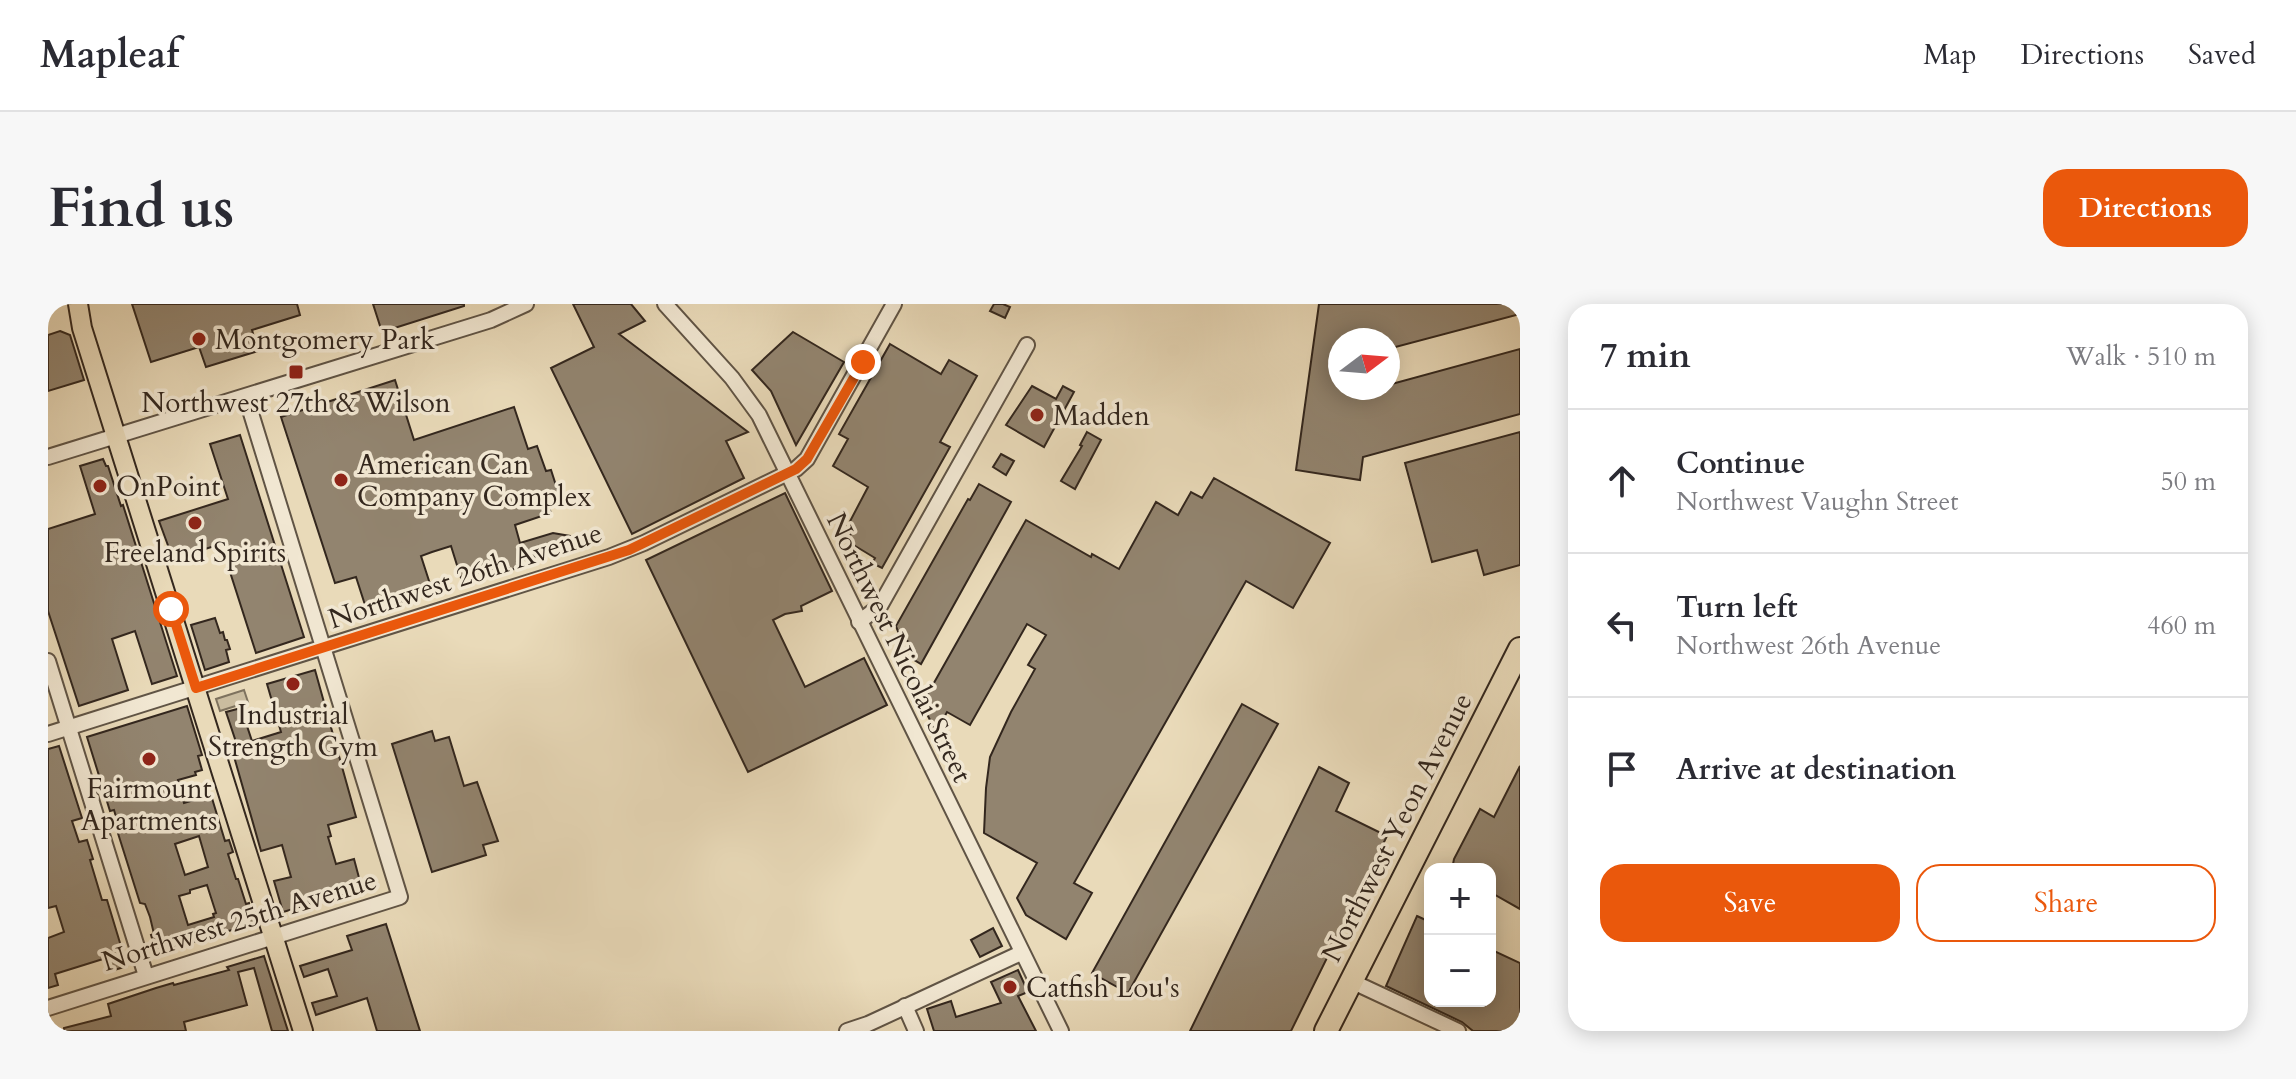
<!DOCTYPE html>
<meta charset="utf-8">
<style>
body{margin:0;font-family:Cardo,serif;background:#f7f7f7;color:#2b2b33}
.controls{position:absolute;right:24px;bottom:24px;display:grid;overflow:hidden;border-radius:16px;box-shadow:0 4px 20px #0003}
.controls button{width:72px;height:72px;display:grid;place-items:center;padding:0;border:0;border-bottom:2px solid #e1e1e2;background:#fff;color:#2b2b33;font:40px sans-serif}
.compass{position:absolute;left:1280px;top:24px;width:72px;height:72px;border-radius:50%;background:#fff;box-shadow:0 4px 20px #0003;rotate:74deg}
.stop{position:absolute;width:24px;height:24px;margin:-18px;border:6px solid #ea580c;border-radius:50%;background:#fff}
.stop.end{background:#ea580c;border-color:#fff;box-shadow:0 2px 8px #0008}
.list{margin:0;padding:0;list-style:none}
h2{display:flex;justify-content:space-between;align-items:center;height:104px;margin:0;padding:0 32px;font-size:34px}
h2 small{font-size:26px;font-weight:400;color:#7c7c81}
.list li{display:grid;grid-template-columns:52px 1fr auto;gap:24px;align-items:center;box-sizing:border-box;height:144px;padding:0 32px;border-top:2px solid #e1e1e2}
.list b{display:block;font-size:30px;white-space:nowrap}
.list p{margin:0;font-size:26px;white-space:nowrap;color:#7c7c81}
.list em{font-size:26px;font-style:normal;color:#7c7c81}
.actions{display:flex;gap:16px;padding:24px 32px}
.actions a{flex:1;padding:18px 0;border:2px solid #ea580c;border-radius:24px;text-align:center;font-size:28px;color:#ea580c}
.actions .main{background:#ea580c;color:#fff}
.icon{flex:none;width:44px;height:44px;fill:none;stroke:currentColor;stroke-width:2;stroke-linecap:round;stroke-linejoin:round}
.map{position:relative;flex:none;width:1472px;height:727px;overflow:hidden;border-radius:24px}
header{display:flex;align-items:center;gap:48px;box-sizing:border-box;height:112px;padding:0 40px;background:#fff;border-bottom:2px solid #e1e1e2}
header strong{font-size:38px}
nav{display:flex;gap:44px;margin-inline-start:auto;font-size:28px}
.intro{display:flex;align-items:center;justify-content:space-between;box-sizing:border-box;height:192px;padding:0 48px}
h1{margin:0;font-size:56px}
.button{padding:20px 36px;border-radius:24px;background:#ea580c;color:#fff;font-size:28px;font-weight:700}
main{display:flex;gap:48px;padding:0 48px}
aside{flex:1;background:#fff;border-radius:24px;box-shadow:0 4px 20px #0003}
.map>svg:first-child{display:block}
.green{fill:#cabc9f;stroke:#7e725e;stroke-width:2}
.building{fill:#92846f;stroke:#33271e;stroke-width:2;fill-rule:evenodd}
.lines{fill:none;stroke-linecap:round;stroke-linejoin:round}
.minor-casing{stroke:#605445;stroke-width:18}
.major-casing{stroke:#33271e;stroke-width:22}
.highway-casing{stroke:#33271e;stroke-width:26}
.minor{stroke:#f1e7d2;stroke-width:14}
.major{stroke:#e9dab9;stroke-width:18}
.highway{stroke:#e9dab9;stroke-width:22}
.route{stroke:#ea580c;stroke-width:10}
.poi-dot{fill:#8f2418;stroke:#f1e7d2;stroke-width:3}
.labels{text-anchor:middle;stroke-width:7;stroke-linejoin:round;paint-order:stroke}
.poi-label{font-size:28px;fill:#33271e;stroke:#f1e7d2;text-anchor:start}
.street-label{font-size:28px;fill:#33271e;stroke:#f1e7d2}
</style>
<header>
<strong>Mapleaf</strong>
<nav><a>Map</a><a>Directions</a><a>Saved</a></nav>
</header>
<div class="intro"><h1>Find us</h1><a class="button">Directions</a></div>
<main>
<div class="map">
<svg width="1472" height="727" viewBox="0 0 1472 727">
<rect width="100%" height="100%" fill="#e9dab9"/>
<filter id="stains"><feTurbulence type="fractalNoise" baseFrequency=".0025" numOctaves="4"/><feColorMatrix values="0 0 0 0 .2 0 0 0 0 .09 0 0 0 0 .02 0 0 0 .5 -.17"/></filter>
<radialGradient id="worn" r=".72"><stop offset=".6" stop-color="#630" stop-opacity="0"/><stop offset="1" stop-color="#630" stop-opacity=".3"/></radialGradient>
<polygon class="green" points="196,386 200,398 172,407 168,395"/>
<g class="building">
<polygon points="84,0 249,0 252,11 204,26 210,47 158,63 151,43 103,58"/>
<polygon points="325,0 416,0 416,2 334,28"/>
<polygon points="525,0 583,0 597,17 571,30 700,128 678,137 696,174 584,230 503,64 546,43"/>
<polygon points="946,0 955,0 962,3 957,14 942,7"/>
<polygon points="1271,0 1472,0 1472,10 1340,45 1340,36 1292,36 1292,84 1340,84 1340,81 1472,45 1472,110 1315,153 1312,176 1248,166"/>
<polygon points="12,27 22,31 36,76 0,87 0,31"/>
<polygon points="745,28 796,58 748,141 723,87 704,66"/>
<polygon points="842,40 893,70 901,56 929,72 892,138 902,143 834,264 824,259 827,254 799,237 805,226 799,223 820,183 785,162 800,135 791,130"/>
<polygon points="347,76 366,136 466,103 480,145 489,142 498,167 503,166 513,197 500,201 503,209 467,221 472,239 505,229 522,232 525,241 469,258 471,264 462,266 460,260 413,274 403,242 384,248 373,252 383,283 357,291 359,296 343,301 341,297 318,304 308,273 287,279 233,113"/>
<polygon points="984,82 1008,95 1015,82 1026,88 996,143 958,121"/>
<polygon points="1039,128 1053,136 1027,185 1013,177 1034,142 1032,141"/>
<polygon points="1472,128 1472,261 1436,271 1429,246 1384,258 1357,159"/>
<polygon points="192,131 256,333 208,349 173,240 125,255 111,217 180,195 162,140"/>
<polygon points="953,150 966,157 958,171 945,163"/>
<polygon points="55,155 58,162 60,162 73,202 75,201 129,372 104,380 87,327 64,335 80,386 31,402 0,307 0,225 47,210 32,162"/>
<polygon points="1166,174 1282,239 1245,304 1198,277 1026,579 1044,589 1018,635 978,611 969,594 989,559 936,529 938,484 942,453 963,408 987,365 980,361 998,331 979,320 922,421 899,408 888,428 874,400 978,216 1043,253 1044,250 1071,265 1108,198 1130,211 1143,188 1154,194"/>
<polygon points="931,180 963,198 873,360 863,354 858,345 861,338 852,333 848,322 920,195 922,196"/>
<polygon points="737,189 784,287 753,302 754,307 737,310 725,316 757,383 816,354 839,401 700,468 598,256"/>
<polygon points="167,314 172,329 175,328 177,336 179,336 182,345 178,346 181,358 157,366 143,321"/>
<polygon points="267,366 308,513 280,521 283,532 280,533 288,560 306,555 314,585 235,608 226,577 243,573 234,541 213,547 183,442 189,441 178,408 193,404 204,437 233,428 219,380"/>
<polygon points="1194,400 1230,420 1080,689 1044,669"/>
<path d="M139 402 154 451 150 452 154 466 147 468 148 471 130 476 136 499 163 491 177 537 181 536 185 548 180 550 188 575H190L198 600 201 599 207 621 171 629 109 651 103 631 106 630 102 613 97 600 92 599 68 523H71L66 506 62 507 39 433ZM151 532 160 563 137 571 127 540ZM159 581 168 609 165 610 166 613 140 621 131 592 142 589V586Z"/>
<polygon points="384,427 387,437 401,433 416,482 429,478 450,537 435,541 438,551 384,568 344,440"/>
<polygon points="11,442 34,514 24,517 31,538 39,536 45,555 42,556 54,596 59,596 79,662 60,668 55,655 7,670 10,681 0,684 0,634 16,628 8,602 0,604 0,445"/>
<polygon points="1472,462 1472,605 1442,588 1442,565 1404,565 1406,555 1432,505 1446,513"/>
<polygon points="1271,463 1301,479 1288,507 1339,532 1243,727 1142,727"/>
<polygon points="1369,612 1382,618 1382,697 1442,697 1442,645 1472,659 1472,718 1468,727 1425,727 1414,718 1338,682"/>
<polygon points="338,620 372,727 329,727 319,694 268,711 264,699 289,692 280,665 256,673 252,662 304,646 299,632"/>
<polygon points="945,624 954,642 932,653 923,636"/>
<polygon points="216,652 240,727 224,727 206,664 190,668 199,701 136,718 138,727 16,727 16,724 63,712 60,700 108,684 125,679 126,681 181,666 179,663"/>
<polygon points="970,666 980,688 970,692 988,727 886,727 879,705 903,697 908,713 953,699 943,678"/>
</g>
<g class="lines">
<defs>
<g id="minor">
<polyline points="617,0 684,74 711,111 1013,727"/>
<polyline points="0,153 443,16 478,0"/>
<polyline points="811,318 832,302 979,41"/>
<polyline points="0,357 98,672"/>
<polyline points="0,430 561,253 596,239 748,165 759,155 846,0"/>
<polyline points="1303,677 1410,727"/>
<polyline points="857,702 868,727"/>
<polyline points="0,704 352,593 198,93"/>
<polyline points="799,727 820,720 973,649"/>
</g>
<polyline id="major" points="30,0 34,24 255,727"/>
<polyline id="highway" points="1278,727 1472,345"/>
</defs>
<use href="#minor" class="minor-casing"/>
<use href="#major" class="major-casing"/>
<use href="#highway" class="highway-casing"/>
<use href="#minor" class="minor"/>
<use href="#major" class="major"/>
<use href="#highway" class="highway"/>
</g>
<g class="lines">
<polyline class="route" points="123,305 148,384 581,246 748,165 759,155 815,58"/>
</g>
<g class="poi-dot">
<circle cx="151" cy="35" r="8"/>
<rect x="240" y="60" width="16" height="16" rx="4"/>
<circle cx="989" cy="111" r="8"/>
<circle cx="293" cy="176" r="8"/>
<circle cx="52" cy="182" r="8"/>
<circle cx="147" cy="219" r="8"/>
<circle cx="245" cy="380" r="8"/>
<circle cx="101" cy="455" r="8"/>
<circle cx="962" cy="683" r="8"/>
</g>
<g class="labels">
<g class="poi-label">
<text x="167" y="45">Montgomery Park</text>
<text x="248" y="108" text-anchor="middle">Northwest 27th &amp; Wilson</text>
<text x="1005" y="121">Madden</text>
<text x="309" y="170">American Can<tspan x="309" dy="32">Company Complex</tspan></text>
<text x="68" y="192">OnPoint</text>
<text x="147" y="258" text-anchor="middle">Freeland Spirits</text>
<text x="245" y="420" text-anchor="middle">Industrial<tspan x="245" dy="32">Strength Gym</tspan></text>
<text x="101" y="494" text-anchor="middle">Fairmount<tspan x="101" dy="32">Apartments</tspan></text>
<text x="978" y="693">Catfish Lou's</text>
</g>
<g class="street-label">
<text transform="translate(417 271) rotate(-18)" y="10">Northwest 26th Avenue</text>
<text transform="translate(852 343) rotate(64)" y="10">Northwest Nicolai Street</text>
<text transform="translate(1348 523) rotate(-63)" y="10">Northwest Yeon Avenue</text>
<text transform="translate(191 616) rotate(-17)" y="10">Northwest 25th Avenue</text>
</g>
</g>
<rect width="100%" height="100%" filter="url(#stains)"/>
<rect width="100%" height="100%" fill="url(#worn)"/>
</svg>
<div class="controls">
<button>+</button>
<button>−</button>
</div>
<svg class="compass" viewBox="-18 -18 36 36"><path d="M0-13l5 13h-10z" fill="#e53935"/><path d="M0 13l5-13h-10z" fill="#7c7c81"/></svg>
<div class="stop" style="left:123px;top:305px"></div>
<div class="stop end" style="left:815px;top:58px"></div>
</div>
<aside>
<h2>7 min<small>Walk · 510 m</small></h2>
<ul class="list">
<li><svg class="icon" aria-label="ahead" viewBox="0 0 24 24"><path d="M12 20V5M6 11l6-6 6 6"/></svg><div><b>Continue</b><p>Northwest Vaughn Street</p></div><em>50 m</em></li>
<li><svg class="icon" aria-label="left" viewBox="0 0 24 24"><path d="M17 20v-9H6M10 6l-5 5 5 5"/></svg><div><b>Turn left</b><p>Northwest 26th Avenue</p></div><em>460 m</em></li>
<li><svg class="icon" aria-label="arrive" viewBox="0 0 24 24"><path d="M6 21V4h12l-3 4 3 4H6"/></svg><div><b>Arrive at destination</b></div></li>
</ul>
<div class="actions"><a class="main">Save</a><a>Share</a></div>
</aside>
</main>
